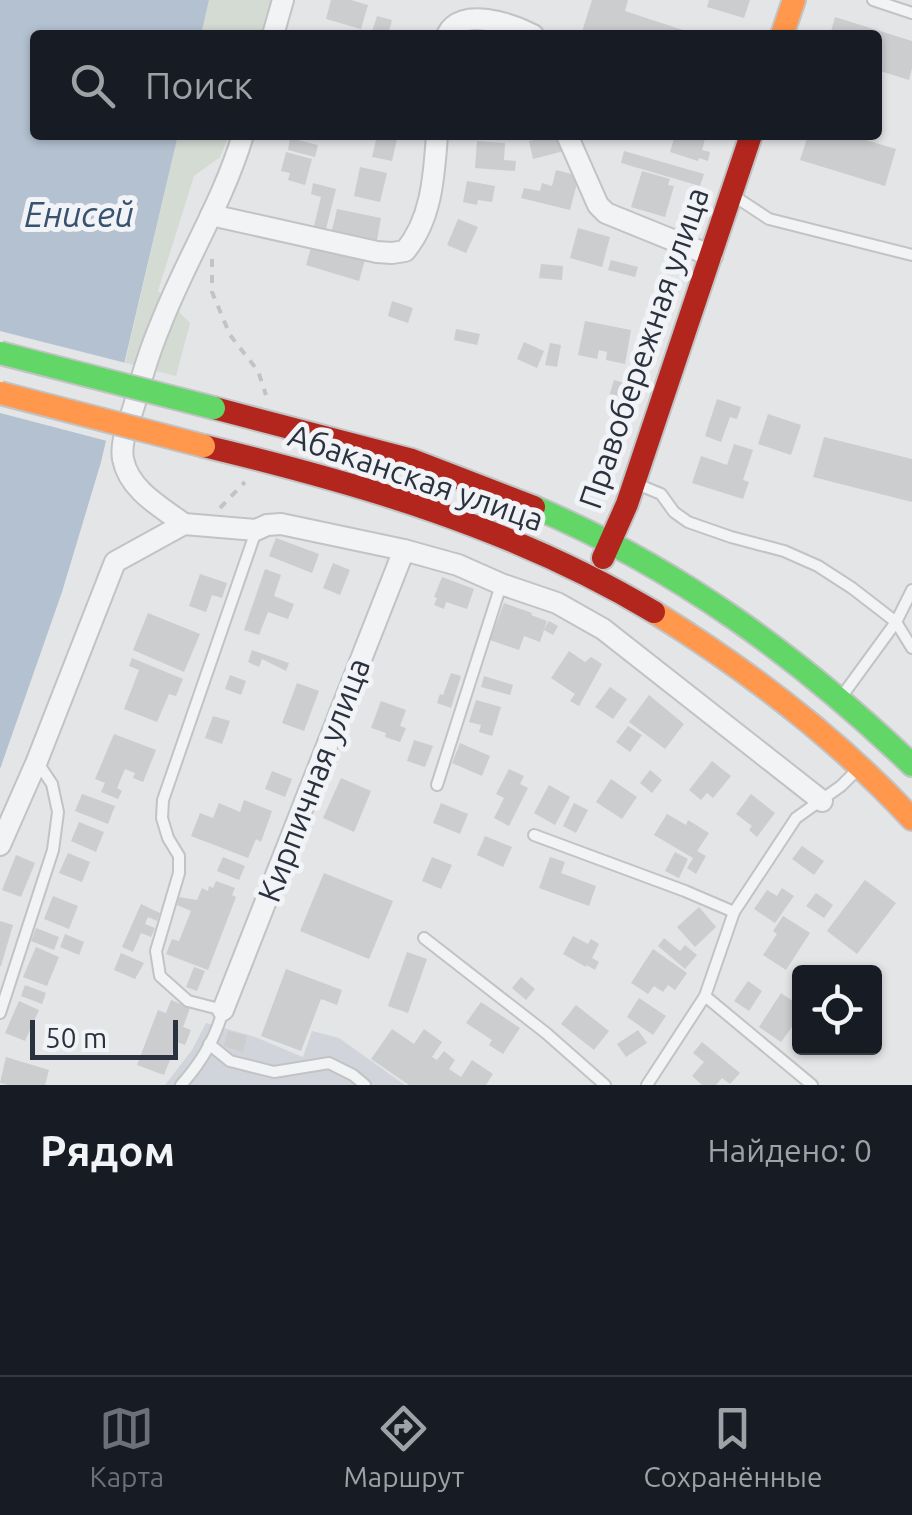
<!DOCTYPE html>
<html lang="ru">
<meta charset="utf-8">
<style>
body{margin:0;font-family:Ubuntu,sans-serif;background:#20242c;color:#f1f3f6}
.controls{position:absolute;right:30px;bottom:30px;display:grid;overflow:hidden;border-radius:10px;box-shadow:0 2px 8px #0004}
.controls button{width:90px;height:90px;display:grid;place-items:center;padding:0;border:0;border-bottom:2px solid #363941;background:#171b24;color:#f1f3f6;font:50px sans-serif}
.scale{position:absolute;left:30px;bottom:25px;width:148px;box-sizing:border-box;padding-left:10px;border:5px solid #2b323f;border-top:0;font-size:28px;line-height:35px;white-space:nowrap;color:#2b323f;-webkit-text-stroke:8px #f1f3f6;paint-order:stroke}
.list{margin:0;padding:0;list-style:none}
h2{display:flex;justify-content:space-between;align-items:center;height:130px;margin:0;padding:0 40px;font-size:42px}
h2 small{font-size:32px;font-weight:400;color:#9ea1a6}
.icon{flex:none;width:55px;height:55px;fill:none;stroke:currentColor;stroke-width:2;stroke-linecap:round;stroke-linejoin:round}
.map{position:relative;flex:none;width:912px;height:1085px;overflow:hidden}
.search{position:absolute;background:#171b24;box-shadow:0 2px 8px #0004;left:30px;right:30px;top:30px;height:110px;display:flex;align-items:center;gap:25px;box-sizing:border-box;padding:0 35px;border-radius:10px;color:#9ea1a6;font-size:38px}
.sheet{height:290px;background:#171b24}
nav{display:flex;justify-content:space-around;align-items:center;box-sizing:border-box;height:140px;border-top:2px solid #363941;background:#171b24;font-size:28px;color:#9ea1a6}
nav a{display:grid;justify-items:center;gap:5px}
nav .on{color:#6b717a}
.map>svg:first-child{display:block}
.built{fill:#d1d4da}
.green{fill:#d4dbd3}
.water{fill:#b3c1d0}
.pier{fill:#e3e5e7}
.building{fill:#cbcdcf}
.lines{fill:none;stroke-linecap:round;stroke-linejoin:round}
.lane-casing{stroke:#c1c3c5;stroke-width:14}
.street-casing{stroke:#c1c3c5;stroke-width:24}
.fast-casing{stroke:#c1c3c5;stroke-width:26}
.slow-casing{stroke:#c1c3c5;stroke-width:26}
.jam-casing{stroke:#c1c3c5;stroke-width:26}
.path{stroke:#c2c3c7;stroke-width:4;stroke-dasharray:8 8;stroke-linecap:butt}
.lane{stroke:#f2f3f4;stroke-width:10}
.street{stroke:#f2f3f4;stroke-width:20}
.fast{stroke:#63d668;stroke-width:22}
.slow{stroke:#ff974d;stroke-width:22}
.jam{stroke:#b3261e;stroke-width:22}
.fast-bridge-casing{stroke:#c1c3c5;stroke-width:26;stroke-linecap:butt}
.slow-bridge-casing{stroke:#c1c3c5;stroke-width:26;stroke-linecap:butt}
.fast-bridge{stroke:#63d668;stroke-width:22}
.slow-bridge{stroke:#ff974d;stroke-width:22}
.labels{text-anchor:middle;stroke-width:10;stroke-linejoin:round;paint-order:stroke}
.street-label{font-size:32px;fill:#2b323f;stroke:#f1f3f6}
.water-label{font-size:35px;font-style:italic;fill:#385270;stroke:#f1f3f6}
</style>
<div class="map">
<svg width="912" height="1085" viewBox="0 0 912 1085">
<rect width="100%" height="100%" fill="#e3e5e7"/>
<polygon class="built" points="206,1023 255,1037 303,1057 312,1031 339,1038 405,1085 165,1085 192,1050"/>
<g class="green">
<polygon points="209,0 272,0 262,35 201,35"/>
<polygon points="178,135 229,135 220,157 194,176 158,291 190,323 176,376 125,363"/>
</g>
<polygon class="water" points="0,0 209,0 201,35 35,35 35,135 178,135 101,462 62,592 0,769"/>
<polygon class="pier" points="0,331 130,364 111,442 0,413"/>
<g class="building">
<polygon points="331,0 351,0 368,5 361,29 326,19"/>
<polygon points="592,0 628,0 625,11 698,35 581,35"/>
<polygon points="709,0 750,0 744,18 707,7"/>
<polygon points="377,16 392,20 388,35 371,35"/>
<polygon points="835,17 912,41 912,68 909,80 877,70 877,35 830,35"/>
<polygon points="386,135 398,135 392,161 372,157 377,136 385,138"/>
<polygon points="553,135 560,135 564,151 533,159 529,141"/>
<polygon points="675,135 706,135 702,150 710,152 708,161 699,158 698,161 670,152"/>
<polygon points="808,135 849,135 896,149 885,186 800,160"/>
<polygon points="290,138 318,145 315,157 288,150"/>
<polygon points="477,141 505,143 504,160 516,161 515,171 475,168"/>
<polygon points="624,151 704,174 700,186 621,163"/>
<polygon points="286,152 312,159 305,185 288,180 290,173 281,171"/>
<polygon points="360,167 387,173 380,202 354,196"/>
<polygon points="556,170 579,176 570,210 521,198 524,188 540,191 542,183 552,186"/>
<polygon points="642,171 670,179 668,185 674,186 665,217 631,207"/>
<polygon points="467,181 495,186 492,202 478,200 477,205 463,202"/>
<polygon points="313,183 336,189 326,229 314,226 321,197 311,194"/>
<polygon points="337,209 381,218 377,240 332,230"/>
<polygon points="458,219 478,227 466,253 447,245"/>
<polygon points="578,228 610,237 602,267 570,258"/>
<polygon points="312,244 365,260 359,281 306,265"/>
<polygon points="611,260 638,267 635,277 608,270"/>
<polygon points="541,264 563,266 562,280 539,278"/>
<polygon points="392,301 413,308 408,323 388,316"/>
<polygon points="585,321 631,330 625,364 606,360 607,352 599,350 597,359 578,355"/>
<polygon points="456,329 480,334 477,345 454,340"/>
<polygon points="524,342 544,351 537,368 517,359"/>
<polygon points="550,343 561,345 557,367 545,365"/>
<polygon points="614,380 627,384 621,404 608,400"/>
<polygon points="717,399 741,407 737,419 730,417 721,442 705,436"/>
<polygon points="768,414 801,425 791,455 758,444"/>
<polygon points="824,437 912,459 912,502 813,477"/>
<polygon points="734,444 753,450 743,480 749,482 743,499 692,483 701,456 727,465"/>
<polygon points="276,538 319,554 312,573 269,556"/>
<polygon points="333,563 350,570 340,595 323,588"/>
<polygon points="265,569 281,575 274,596 294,604 288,619 268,612 259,635 244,630"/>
<polygon points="200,574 227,583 222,598 212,595 206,612 189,606"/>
<polygon points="442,577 474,589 467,609 446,602 444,609 434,605 437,598 434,597"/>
<polygon points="504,603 532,613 531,615 547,621 544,629 549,621 558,626 553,635 544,630 540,642 524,636 519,650 490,640"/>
<polygon points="148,613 200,634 184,672 133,650"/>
<polygon points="252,650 289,663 286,671 262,659 259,667 248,662"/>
<polygon points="569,651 585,662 591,657 602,664 579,706 570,701 575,694 551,678"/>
<polygon points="132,658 183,679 176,696 169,694 157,722 124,709 139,670 129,666"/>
<polygon points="451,673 461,676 451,708 437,703 440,694 443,695"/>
<polygon points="230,675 246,681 241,695 225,689"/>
<polygon points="484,676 513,685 510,695 481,687"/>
<polygon points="297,683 319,691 304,731 282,723"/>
<polygon points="610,687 627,699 613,719 595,707"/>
<polygon points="649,695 684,724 665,749 629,722"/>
<polygon points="476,700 501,707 492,736 479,732 481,725 469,722"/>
<polygon points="381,701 406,710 400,726 406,728 400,742 385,737 386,733 371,728"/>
<polygon points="213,716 230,721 222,744 205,738"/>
<polygon points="628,726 642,735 630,752 616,742"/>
<polygon points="114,734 156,750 143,782 133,778 135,773 125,769 117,788 122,791 118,799 101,792 105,783 95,779"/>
<polygon points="414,740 433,746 425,767 407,761"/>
<polygon points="460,743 490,756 482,776 452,763"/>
<polygon points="712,761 731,776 713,798 707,793 701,800 689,790"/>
<polygon points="509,769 524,776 520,784 528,788 509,826 494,818 504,798 496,794"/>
<polygon points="650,770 662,780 652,793 640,783"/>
<polygon points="272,771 292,779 285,797 265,789"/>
<polygon points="341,778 371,791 354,832 323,818"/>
<polygon points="611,779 637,797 622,819 596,802"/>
<polygon points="549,785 570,797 555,825 534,813"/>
<polygon points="82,794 115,806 108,824 75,811"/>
<polygon points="751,794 775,813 757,837 749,830 752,826 736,814"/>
<polygon points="244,800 272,811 261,842 256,839 248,858 191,836 200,813 213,818 219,803 240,812"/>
<polygon points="441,803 468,814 460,834 433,823"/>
<polygon points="574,803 588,810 576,833 563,826"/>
<polygon points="667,814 686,825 688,820 709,833 697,851 706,856 696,874 687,868 693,858 654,835"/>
<polygon points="79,822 104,832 96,852 71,841"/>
<polygon points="485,836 512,847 503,867 477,855"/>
<polygon points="802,846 824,861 814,875 792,859"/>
<polygon points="675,852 688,859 679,878 665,871"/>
<polygon points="68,853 90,862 82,882 59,873"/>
<polygon points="16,855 35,863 21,897 2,890"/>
<polygon points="223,857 245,866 239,880 217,871"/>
<polygon points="432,857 452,865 441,889 422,881"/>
<polygon points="550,857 565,862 561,873 596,886 589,906 539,888"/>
<polygon points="324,873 393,901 369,959 300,931"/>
<polygon points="865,880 896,903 857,954 827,931"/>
<polygon points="216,881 235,888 232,895 236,897 208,970 166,954 172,939 179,941 191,911 177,905 179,897 197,900 202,888 208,891 209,886 213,888"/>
<polygon points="782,888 794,896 775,923 754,909 767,890 777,896"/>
<polygon points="816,893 833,905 824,918 806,906"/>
<polygon points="53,896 78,906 69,929 44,919"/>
<polygon points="141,904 160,913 157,921 148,917 145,924 155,928 151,937 141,933 133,952 122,947"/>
<polygon points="699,907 716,927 695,947 677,927"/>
<polygon points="783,916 810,933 786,970 763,955 777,934 773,931"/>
<polygon points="0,921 13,925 1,966 0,966"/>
<polygon points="36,928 59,937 54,950 31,941"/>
<polygon points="65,934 84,942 79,955 60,947"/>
<polygon points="573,936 588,944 591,939 599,944 592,958 599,962 595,970 587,965 586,967 563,954"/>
<polygon points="664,938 680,951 685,945 697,955 685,969 658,946"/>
<polygon points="36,947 59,957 47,986 23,977"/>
<polygon points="653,949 687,973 675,990 668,985 663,992 654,986 648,994 631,983"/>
<polygon points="407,952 427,959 408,1013 388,1006"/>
<polygon points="121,953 144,963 135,979 114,970"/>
<polygon points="194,967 205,971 197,991 186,987"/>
<polygon points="286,969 342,990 337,1005 321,999 301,1051 261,1036"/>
<polygon points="521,977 535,989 526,1000 512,988"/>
<polygon points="748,981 762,991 749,1011 734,1001"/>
<polygon points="25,985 46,993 42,1004 21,996"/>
<polygon points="781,993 800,1006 800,1021 796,1026 794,1024 781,1042 759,1027"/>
<polygon points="639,998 666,1016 653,1035 627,1017"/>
<polygon points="171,1000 190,1008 183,1027 191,1030 185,1045 177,1042 164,1075 137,1065 158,1010 166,1013"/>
<polygon points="19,1001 39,1010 25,1041 5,1033"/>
<polygon points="481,1002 520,1028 503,1054 489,1045 492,1040 466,1023"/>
<polygon points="576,1005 609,1031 594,1050 561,1024"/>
<polygon points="392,1029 414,1044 424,1029 442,1042 432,1057 437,1060 444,1051 455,1060 449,1069 461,1077 472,1060 493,1074 486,1085 409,1085 371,1059"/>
<polygon points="638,1030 647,1043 626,1057 617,1044"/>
<polygon points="228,1031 247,1036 243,1052 224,1046"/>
<polygon points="702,1042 740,1073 730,1084 722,1078 716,1085 702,1085 692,1076 704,1062 693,1053"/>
<polygon points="6,1057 49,1070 45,1085 8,1085 0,1083"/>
</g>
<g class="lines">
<defs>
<g id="lane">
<polyline points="873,0 912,13"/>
<polyline points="734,196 769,219 912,255"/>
<polyline points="637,484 661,494 674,512 688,522 731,537 784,551 818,566 852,588 896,622 912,648"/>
<polyline points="842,696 896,622 912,590"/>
<polyline points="437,785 501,585"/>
<polyline points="534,835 685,891 734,912"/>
<polyline points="424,938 546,1033 605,1085"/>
<polyline points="705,996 812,1085"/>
<polyline points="0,1013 53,850 58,812 52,784 38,763"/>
<polyline points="209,1044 230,1061 274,1072 329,1063 353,1075 365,1085"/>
<path d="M181 1085C200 1064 216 1037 223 1010L188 1001 160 976 156 951 179 873V856L168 838 162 818 163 800 256 531"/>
<polyline points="647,1085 705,996 734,912 796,818 841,786 860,767"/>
</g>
<g id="street">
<polyline points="273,35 283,0"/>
<path d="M447 35C460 6 512 24 533 35"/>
<polyline points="567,135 598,205 606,213 712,256"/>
<path d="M211 215 377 252 392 253 405 251C432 219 434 175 437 135"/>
<polyline points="184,524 256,530 267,525 281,524 404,550 458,565 501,584 557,603 603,629 822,801"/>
<path d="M184 524C161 507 129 490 123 459 120 442 129 422 134 406 141 379 149 352 160 326 185 261 223 202 243 135"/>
<polyline points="0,845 37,761 115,562 184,524"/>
<polyline points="223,1010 404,550"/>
</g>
<path id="fast" d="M534 507C678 568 800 658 912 765"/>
<g id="slow">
<polyline points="782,35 794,0"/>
<path d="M654 612C749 671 836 737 912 819"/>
</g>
<g id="jam">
<polyline points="214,408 412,460 534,507"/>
<path d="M204 446C361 484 514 528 654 612"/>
<polyline points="603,558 627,504 751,135"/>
</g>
</defs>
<use href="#lane" class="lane-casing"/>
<use href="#street" class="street-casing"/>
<use href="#fast" class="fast-casing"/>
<use href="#slow" class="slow-casing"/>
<use href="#jam" class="jam-casing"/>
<g class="path">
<polyline points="212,259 212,292 230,335 258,371 266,395"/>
<polyline points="220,508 245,482"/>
</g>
<use href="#lane" class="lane"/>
<use href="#street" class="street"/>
<use href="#fast" class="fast"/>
<use href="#slow" class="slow"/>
<use href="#jam" class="jam"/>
<defs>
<polyline id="fast-bridge" points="0,353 214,408"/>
<polyline id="slow-bridge" points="0,393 204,446"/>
</defs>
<use href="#fast-bridge" class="fast-bridge-casing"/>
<use href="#slow-bridge" class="slow-bridge-casing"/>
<use href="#fast-bridge" class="fast-bridge"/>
<use href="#slow-bridge" class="slow-bridge"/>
</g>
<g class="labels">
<g class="street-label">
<text transform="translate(644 348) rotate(-71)" y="11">Правобережная улица</text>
<text transform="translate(416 478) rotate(19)" y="11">Абаканская улица</text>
<text transform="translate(314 780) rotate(-69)" y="11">Кирпичная улица</text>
</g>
<g class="water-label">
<text x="79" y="227">Енисей</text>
</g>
</g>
</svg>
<div class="controls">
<button><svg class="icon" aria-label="locate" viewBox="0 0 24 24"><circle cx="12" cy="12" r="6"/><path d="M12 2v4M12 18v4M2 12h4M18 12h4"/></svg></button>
</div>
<div class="scale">50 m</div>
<div class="search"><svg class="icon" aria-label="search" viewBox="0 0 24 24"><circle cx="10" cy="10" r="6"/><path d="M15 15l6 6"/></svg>Поиск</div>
</div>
<section class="sheet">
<h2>Рядом<small>Найдено: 0</small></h2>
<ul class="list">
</ul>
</section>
<nav>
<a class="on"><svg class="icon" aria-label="map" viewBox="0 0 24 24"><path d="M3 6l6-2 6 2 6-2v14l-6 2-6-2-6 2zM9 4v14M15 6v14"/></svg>Карта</a>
<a><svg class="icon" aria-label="directions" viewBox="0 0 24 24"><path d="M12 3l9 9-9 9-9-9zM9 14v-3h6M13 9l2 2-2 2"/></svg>Маршрут</a>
<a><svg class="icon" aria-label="saved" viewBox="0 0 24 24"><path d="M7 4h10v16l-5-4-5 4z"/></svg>Сохранённые</a>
</nav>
